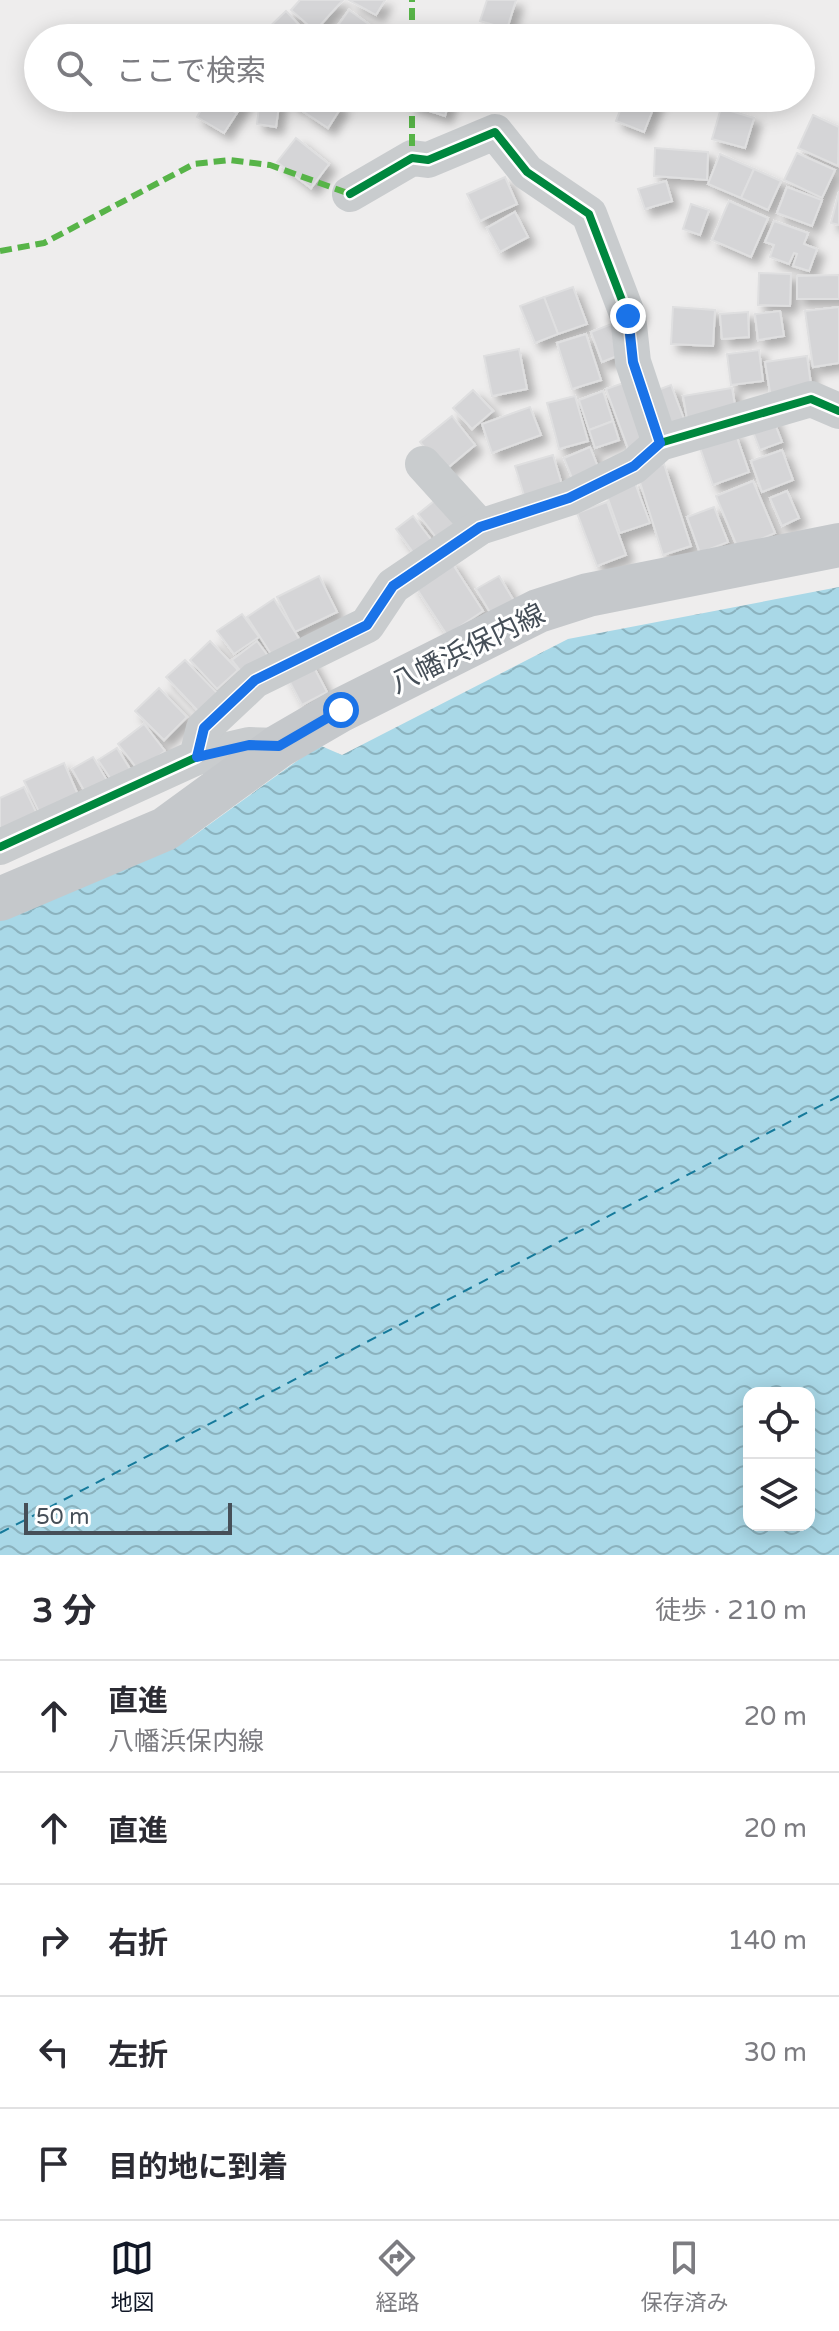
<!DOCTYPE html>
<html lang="ja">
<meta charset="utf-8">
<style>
body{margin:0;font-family:"Varela Round","Noto Sans JP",sans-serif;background:#f7f7f7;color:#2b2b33}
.controls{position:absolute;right:24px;bottom:24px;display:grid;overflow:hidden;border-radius:16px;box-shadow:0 4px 20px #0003}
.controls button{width:72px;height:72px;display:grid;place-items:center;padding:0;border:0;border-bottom:2px solid #e1e1e2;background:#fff;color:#2b2b33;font:40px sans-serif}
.scale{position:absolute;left:24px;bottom:20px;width:208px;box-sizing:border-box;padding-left:8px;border:4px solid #464f58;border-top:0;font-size:22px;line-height:28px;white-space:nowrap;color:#464f58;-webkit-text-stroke:6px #fff;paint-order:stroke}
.stop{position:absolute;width:24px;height:24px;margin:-18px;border:6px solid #1a73e8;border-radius:50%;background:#fff}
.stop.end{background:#1a73e8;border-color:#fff;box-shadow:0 2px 8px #0008}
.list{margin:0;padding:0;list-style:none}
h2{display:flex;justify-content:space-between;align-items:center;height:104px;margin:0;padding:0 32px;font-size:34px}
h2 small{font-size:26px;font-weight:400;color:#7c7c81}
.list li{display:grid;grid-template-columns:52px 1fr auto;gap:24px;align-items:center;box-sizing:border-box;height:112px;padding:0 32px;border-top:2px solid #e1e1e2}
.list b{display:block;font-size:30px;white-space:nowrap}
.list p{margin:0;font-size:26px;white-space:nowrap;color:#7c7c81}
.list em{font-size:26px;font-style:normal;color:#7c7c81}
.icon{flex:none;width:44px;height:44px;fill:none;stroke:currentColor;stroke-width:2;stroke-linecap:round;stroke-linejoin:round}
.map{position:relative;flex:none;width:839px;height:1555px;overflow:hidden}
.search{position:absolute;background:#fff;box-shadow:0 4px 20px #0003;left:24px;right:24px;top:24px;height:88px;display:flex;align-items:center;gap:20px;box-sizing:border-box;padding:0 28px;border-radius:44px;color:#7c7c81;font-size:30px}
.sheet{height:664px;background:#fff}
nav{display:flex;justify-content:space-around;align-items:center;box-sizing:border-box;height:112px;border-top:2px solid #e1e1e2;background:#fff;font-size:22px;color:#7c7c81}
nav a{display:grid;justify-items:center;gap:4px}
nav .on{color:#111827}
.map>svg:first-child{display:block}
.water{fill:url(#water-waves);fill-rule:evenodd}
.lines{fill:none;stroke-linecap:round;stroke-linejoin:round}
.ferry{stroke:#167a9b;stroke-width:2;stroke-dasharray:10 8;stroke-linecap:butt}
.building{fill:#d5d5d7;stroke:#dfdfe0;stroke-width:2;filter:url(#shadow)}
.minor{stroke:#c9ccce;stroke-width:36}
.major{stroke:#c5c8cb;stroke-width:44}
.quiet{stroke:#57b448;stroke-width:6;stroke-dasharray:12 6;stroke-linecap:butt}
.cycleway-casing{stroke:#fff;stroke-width:13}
.cycleway{stroke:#00873e;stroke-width:8}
.route{stroke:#1a73e8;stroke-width:10}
.labels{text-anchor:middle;stroke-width:6;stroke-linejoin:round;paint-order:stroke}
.street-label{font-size:28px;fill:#464f58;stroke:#fff}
</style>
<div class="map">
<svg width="839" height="1555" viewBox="0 0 839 1555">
<defs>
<pattern id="water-waves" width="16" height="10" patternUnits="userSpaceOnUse" patternTransform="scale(2)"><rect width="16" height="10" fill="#a9d8e7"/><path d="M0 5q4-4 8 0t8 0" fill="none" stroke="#8bb2be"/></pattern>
<filter id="shadow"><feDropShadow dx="7" dy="7" stdDeviation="4" flood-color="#0004"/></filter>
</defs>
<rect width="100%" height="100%" fill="#eeeded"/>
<path class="water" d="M839 587V1555H0V918L153 857 192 837 319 745 342 755 568 639ZM749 1393H809V1525H749Z"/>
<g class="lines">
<polyline class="ferry" points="0,1533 839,1096"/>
</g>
<g class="building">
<polygon points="300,0 343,0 315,31 291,10"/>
<polygon points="349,0 385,0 376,15"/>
<polygon points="487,0 516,0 507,29 480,21"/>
<polygon points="349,10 374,28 367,38 329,38"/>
<polygon points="286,11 303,29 294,38 265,38 262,34"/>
<polygon points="208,98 237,113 224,133 197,117"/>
<polygon points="212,98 246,98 237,113"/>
<polygon points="260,98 280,98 276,127 257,124"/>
<polygon points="286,98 308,98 300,108"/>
<polygon points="314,98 330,98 342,106 328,128 304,112"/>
<polygon points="410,98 450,98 445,116 408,104"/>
<polygon points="625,98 657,99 644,132 616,121"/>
<polygon points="721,108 754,118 745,148 712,139"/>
<polygon points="813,115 839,127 838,166 798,148"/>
<polygon points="296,138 329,164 311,188 277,162"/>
<polygon points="655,148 708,152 707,180 654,176"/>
<polygon points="797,153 835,170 822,198 784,180"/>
<polygon points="720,154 754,169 741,198 708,184"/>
<polygon points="754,169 781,181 768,210 741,198"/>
<polygon points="505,177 517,204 480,221 467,194"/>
<polygon points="666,181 672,201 645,209 638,189"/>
<polygon points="787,187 822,200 812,226 777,213"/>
<polygon points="839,192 839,225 831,223"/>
<polygon points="729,201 768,218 751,257 712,240"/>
<polygon points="691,204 709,210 700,235 683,229"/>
<polygon points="515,212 528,237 500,252 487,228"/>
<polygon points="774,221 808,233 804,244 817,249 809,271 793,266 797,254 794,253 789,264 770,257 774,245 765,242"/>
<polygon points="759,273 791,274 790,306 758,305"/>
<polygon points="839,275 839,299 797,299 797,276"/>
<polygon points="573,287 587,324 558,334 544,297"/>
<polygon points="544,297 558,334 535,343 520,306"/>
<polygon points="673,307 715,310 713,346 671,344"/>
<polygon points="839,307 839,363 813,367 805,311"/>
<polygon points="780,311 784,336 758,340 755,314"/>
<polygon points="748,312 749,337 722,339 720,314"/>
<polygon points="614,323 625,353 602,362 591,332"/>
<polygon points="586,334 601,380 572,389 557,343"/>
<polygon points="519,349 527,389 492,396 484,356"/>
<polygon points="759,350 763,381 731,385 727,354"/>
<polygon points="807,356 812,391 771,398 765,362"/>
<polygon points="632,380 657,445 630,454 606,389"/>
<polygon points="671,385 687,427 663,436 647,394"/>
<polygon points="732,388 737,416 688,424 683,396"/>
<polygon points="473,390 493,411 472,429 453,408"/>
<polygon points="603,391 613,421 589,430 579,400"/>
<polygon points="575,396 588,441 559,449 547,403"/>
<polygon points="530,407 541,435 492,453 482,424"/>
<polygon points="452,416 475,445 444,471 420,442"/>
<polygon points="772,416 782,442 760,450 750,424"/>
<polygon points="613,421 619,440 595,448 589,430"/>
<polygon points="735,432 749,472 713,485 699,445"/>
<polygon points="590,447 602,477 576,488 564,458"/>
<polygon points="782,450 793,480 762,492 751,461"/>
<polygon points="553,455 564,491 526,502 515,466"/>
<polygon points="664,464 691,546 663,555 637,473"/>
<polygon points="753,481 775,533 738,549 716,496"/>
<polygon points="635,483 650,523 620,533 606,493"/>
<polygon points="787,491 799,518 782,526 770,498"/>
<polygon points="443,494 468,526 442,545 418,514"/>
<polygon points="607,502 626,555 597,566 577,513"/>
<polygon points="714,507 728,542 700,553 687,517"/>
<polygon points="413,516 433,542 415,555 396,529"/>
<polygon points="450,560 483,611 447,635 413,583"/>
<polygon points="319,576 337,612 295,632 277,597"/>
<polygon points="499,576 514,601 491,614 476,589"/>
<polygon points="274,599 300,640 273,657 247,617"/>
<polygon points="242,614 259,637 234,654 217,631"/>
<polygon points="210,641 238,670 217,689 190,660"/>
<polygon points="257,641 271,660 246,678 232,660"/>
<polygon points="309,658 327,692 302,705 284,671"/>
<polygon points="185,660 218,694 199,712 166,677"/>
<polygon points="159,688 187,717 164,740 135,711"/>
<polygon points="144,724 165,751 139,771 118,744"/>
<polygon points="117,748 132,772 114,784 98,760"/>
<polygon points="93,757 108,782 86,794 72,769"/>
<polygon points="64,763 79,797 41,816 24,781"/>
<polygon points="24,787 37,814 0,832 0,798"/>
</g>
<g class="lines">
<g class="minor">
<polyline points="350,194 412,158 428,160 495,132 527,172 589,214 628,316 633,362 660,443"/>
<polyline points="423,464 480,527"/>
<polyline points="197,757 249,745 279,746"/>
<polyline points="0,847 197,757 204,728 255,680 367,625 393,586 480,527 569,498 634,466 660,443 811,399 839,411"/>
</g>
<polyline class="major" points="0,899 165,829 279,746 341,710 538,611 588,595 839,545"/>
<g class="quiet">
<polyline points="412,38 412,0"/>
<polyline points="412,98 412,158"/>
<polyline points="0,251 44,243 194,164 230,160 270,165 350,194"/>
</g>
<defs>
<g id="cycleway">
<polyline points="350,194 412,158 428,160 495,132 527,172 589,214 628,316 633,362 660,443"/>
<polyline points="0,847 197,757 204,728 255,680 367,625 393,586 480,527 569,498 634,466 660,443 811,399 839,411"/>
</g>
</defs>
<use href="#cycleway" class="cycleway-casing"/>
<use href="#cycleway" class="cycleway"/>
</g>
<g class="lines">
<polyline class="route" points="341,710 279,746 249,745 197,757 204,728 255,680 367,625 393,586 480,527 569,498 634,466 660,443 633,362 628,316"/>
</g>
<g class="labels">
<g class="street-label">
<text transform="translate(467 648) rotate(-26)" y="10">八幡浜保内線</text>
</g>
</g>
</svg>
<div class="controls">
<button><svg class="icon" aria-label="locate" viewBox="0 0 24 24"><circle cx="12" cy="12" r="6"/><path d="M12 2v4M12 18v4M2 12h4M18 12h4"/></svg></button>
<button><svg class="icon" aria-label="layers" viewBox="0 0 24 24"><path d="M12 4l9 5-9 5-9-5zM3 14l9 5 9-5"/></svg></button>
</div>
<div class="scale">50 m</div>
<div class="stop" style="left:341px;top:710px"></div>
<div class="stop end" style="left:628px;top:316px"></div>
<div class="search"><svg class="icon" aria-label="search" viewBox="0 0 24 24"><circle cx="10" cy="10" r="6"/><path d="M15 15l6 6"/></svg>ここで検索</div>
</div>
<section class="sheet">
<h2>3 分<small>徒歩 · 210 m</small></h2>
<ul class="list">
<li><svg class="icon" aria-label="ahead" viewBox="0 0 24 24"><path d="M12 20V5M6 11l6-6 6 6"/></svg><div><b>直進</b><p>八幡浜保内線</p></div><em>20 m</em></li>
<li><svg class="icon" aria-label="ahead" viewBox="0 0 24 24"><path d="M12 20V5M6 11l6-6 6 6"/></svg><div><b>直進</b></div><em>20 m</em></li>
<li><svg class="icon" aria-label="right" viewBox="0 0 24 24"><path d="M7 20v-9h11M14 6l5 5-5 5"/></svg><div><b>右折</b></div><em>140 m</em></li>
<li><svg class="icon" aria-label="left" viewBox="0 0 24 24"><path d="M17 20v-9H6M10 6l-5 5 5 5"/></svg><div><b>左折</b></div><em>30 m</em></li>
<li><svg class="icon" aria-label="arrive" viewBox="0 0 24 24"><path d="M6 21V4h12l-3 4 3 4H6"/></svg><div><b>目的地に到着</b></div></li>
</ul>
</section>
<nav>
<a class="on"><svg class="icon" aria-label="map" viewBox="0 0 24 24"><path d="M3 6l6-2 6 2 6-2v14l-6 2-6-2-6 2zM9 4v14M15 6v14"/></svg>地図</a>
<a><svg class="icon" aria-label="directions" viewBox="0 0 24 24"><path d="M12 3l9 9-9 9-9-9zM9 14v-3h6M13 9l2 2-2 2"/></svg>経路</a>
<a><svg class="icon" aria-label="saved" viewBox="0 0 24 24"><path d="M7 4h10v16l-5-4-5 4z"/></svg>保存済み</a>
</nav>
